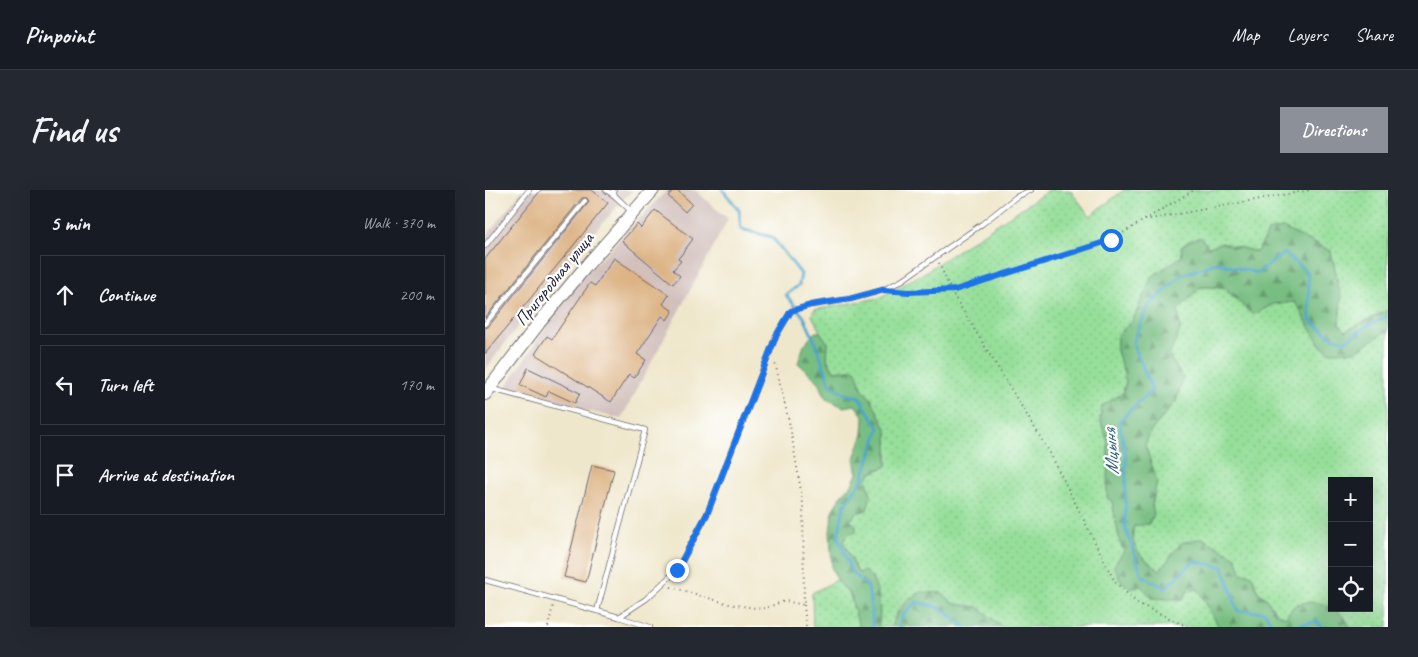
<!DOCTYPE html>
<meta charset="utf-8">
<style>
body{margin:0;font-family:Caveat,sans-serif;background:#242831;color:#f1f3f6}
.controls{position:absolute;right:15px;bottom:15px;display:grid;overflow:hidden;border-radius:0px;box-shadow:0 5px 20px #0002}
.controls button{width:45px;height:45px;display:grid;place-items:center;padding:0;border:0;border-bottom:1px solid #363941;background:#171b24;color:#f1f3f6;font:25px sans-serif}
.stop{position:absolute;width:15px;height:15px;margin:-11px;border:4px solid #1a73e8;border-radius:50%;background:#fff}
.stop.end{background:#1a73e8;border-color:#fff;box-shadow:0 1px 5px #0008}
.list{margin:0;padding:0;list-style:none}
h2{display:flex;justify-content:space-between;align-items:center;height:65px;margin:0;padding:0 20px;font-size:21px}
h2 small{font-size:16px;font-weight:400;color:#9ea1a6}
.list li{display:grid;grid-template-columns:32px 1fr auto;gap:15px;align-items:center;box-sizing:border-box;height:80px;margin:0 10px 10px;padding:0 10px;border:1px solid #363941;border-radius:0px}
.list b{display:block;font-size:19px;white-space:nowrap}
.list em{font-size:16px;font-style:normal;color:#9ea1a6}
.icon{flex:none;width:28px;height:28px;fill:none;stroke:currentColor;stroke-width:2;stroke-linecap:round;stroke-linejoin:round}
.map{position:relative;flex:none;width:903px;height:437px;overflow:hidden;border-radius:0px}
header{display:flex;align-items:center;gap:30px;box-sizing:border-box;height:70px;padding:0 25px;background:#171b24;border-bottom:1px solid #363941}
header strong{font-size:24px}
nav{display:flex;gap:28px;margin-inline-start:auto;font-size:18px}
.intro{display:flex;align-items:center;justify-content:space-between;box-sizing:border-box;height:120px;padding:0 30px}
h1{margin:0;font-size:35px}
.button{padding:12px 22px;border-radius:0px;background:#8c9099;color:#fff;font-size:18px;font-weight:700}
main{display:flex;gap:30px;padding:0 30px}
aside{flex:1;background:#171b24;border-radius:0px;box-shadow:0 5px 20px #0002}
.map>svg:first-child{display:block}
.industrial{fill:#d1c0bc}
.grass{fill:url(#grass-dots);stroke:#5c806a;fill-rule:evenodd}
.forest{fill:url(#forest-firs);stroke:#4d705e}
.lines{fill:none;stroke-linecap:round;stroke-linejoin:round}
.stream{stroke:#4ea6cb;stroke-width:3}
.building{fill:#ddb485}
.lane-casing{stroke:#6a676d;stroke-width:6}
.secondary-casing{stroke:#6a676d;stroke-width:14}
.path{stroke:#6a676d;stroke-width:2;stroke-dasharray:1 4;stroke-linecap:butt}
.lane{stroke:#fff;stroke-width:4.5}
.secondary{stroke:#fff;stroke-width:12}
.route{stroke:#1a73e8;stroke-width:6}
.labels{text-anchor:middle;stroke-width:4.5;stroke-linejoin:round;paint-order:stroke}
.street-label{font-size:18px;fill:#22223b;stroke:#fff}
.water-label{font-size:19px;font-style:italic;fill:#365d7c;stroke:#fff}
</style>
<header>
<strong>Pinpoint</strong>
<nav><a>Map</a><a>Layers</a><a>Share</a></nav>
</header>
<div class="intro"><h1>Find us</h1><a class="button">Directions</a></div>
<main>
<aside>
<h2>5 min<small>Walk · 370 m</small></h2>
<ul class="list">
<li><svg class="icon" aria-label="ahead" viewBox="0 0 24 24"><path d="M12 20V5M6 11l6-6 6 6"/></svg><div><b>Continue</b></div><em>200 m</em></li>
<li><svg class="icon" aria-label="left" viewBox="0 0 24 24"><path d="M17 20v-9H6M10 6l-5 5 5 5"/></svg><div><b>Turn left</b></div><em>170 m</em></li>
<li><svg class="icon" aria-label="arrive" viewBox="0 0 24 24"><path d="M6 21V4h12l-3 4 3 4H6"/></svg><div><b>Arrive at destination</b></div></li>
</ul>
</aside>
<div class="map">
<svg width="903" height="437" viewBox="0 0 903 437">
<defs>
<pattern id="grass-dots" width="8" height="8" patternUnits="userSpaceOnUse" patternTransform="scale(1.25)"><rect width="8" height="8" fill="#96df9a"/><path d="M2 2h.1M6 6h.1" fill="none" stroke="#81bf86" stroke-width="1.8" stroke-linecap="round"/></pattern>
<pattern id="forest-firs" width="22" height="20" patternUnits="userSpaceOnUse" patternTransform="scale(1.25)"><rect width="22" height="20" fill="#78be82"/><path d="M5 1l3.5 6h-7zM16 11l3.5 6h-7z" fill="#629a6c"/></pattern>
</defs>
<rect width="100%" height="100%" fill="#fff"/>
<filter id="ink" filterUnits="userSpaceOnUse"><feTurbulence type="fractalNoise" baseFrequency=".02" numOctaves="2"/><feDisplacementMap in="SourceGraphic" scale="10" xChannelSelector="R" yChannelSelector="G"/><feConvolveMatrix kernelMatrix="1 2 1 2 8 2 1 2 1" color-interpolation-filters="sRGB"/></filter>
<filter id="wash" filterUnits="userSpaceOnUse"><feTurbulence type="fractalNoise" baseFrequency=".0096" numOctaves="4" result="noise"/><feDisplacementMap in="SourceGraphic" scale="20" xChannelSelector="R" yChannelSelector="G"/><feGaussianBlur stdDeviation="1.12" result="paint"/><feColorMatrix in="noise" values="0 0 0 0 0 0 0 0 0 0 0 0 0 0 0 0 0 1.4 0 .05"/><feComposite in="paint" operator="in"/></filter>
<g filter="url(#wash)">
<rect width="100%" height="100%" fill="#efe7cb"/>
<g class="industrial">
<polygon points="37,0 147,0 71,85 0,180 0,48"/>
<polygon points="182,0 210,0 243,29 136,229 18,201 90,95"/>
</g>
<g class="grass">
<path d="M564 0H585L605 26 639 0H903V120L861 141 854 134 856 108 846 61 797 38 784 41 772 62 736 53 697 66 667 87 648 130 632 146V160L641 191 638 203 617 216 615 229 623 253 622 308 627 311 635 353 656 396 702 401 713 399 734 437H517L493 417 469 414 457 403 424 408 414 418 406 437H393C397 418 393 405 387 387L373 383 358 351 364 343 365 331 386 305 381 289 386 283 402 276V241L386 209 378 200 370 180H355L349 181 342 169 343 153 335 142 327 125 329 120 394 108 437 84Z"/>
<path d="M715 97H738L768 125 788 114 810 112 836 156 871 160 903 140V437H865L860 428 838 414 801 427 791 424 781 408 773 402 767 385 756 383 751 367 675 381C659 368 643 359 649 336L669 324 667 316 672 291 660 255 666 241 691 211 698 188 684 166 695 140 693 120ZM847 291H884V418H847Z"/>
<polygon points="352,390 365,404 374,437 328,437 327,403"/>
</g>
<g class="forest">
<path d="M797 38 846 61 856 108 854 134 861 141 903 120V140L871 161 846 162 836 156 810 112 788 114 768 125 738 97H715L693 120 695 140 684 166 698 188 691 211 666 241 660 255 672 291 667 316 669 324 664 334 649 336C643 358 659 369 675 380L696 353 717 348 751 367 756 383 767 385 773 402 781 408 791 424 801 427C804 423 807 417 811 415 831 406 857 419 865 437H734L713 399 702 401 698 410 667 408 656 396 646 399 635 390 629 375 639 361 635 353 627 311 622 308 623 253 615 229 617 216 638 203 641 191 632 160V146L648 130 667 87 697 66 696 57 704 51 715 47 724 57 736 53 772 62 784 41Z"/>
<path d="M330 142H335L343 153 342 169 349 181 370 180 378 200 386 209 402 241V276L386 283 381 289 386 305 382 320 371 323 365 331 371 335V342L364 343 358 351 373 383 380 381C395 394 397 419 393 437H374L365 404 352 390 347 379 345 342 348 319 357 305 367 294 372 284 369 268 378 244 379 227 370 215 359 217 341 209 334 192 313 173 319 155Z"/>
<path d="M437 402 457 403 469 414 493 417 517 437H406C415 419 418 411 437 402Z"/>
</g>
<g class="lines">
<g class="stream">
<polyline points="238,0 254,20 256,39 287,47 316,84 314,95 301,105 319,127 331,154 345,194 360,204 374,207 394,238 378,288 359,316 353,347 367,382 383,397 387,424 387,437"/>
<polyline points="413,437 418,424 432,412 456,418 480,437"/>
<polyline points="788,437 780,422 753,421 738,377 709,371 680,398 657,385 640,338 641,267 634,231 667,200 648,153 663,116 697,85 731,73 773,83 799,63 823,83 825,130 847,147 861,151 882,136 903,126"/>
<polyline points="804,437 833,431 837,437"/>
</g>
</g>
<g id="blocks">
<g class="building">
<polygon points="56,0 107,0 123,13 0,164 0,138 3,137 104,12 102,8 97,8 0,128 0,69"/>
<polygon points="189,0 192,0 207,14 200,22 183,6"/>
<polygon points="170,20 208,49 193,69 196,71 188,80 195,86 188,94 137,51 152,34 156,38"/>
<polygon points="129,68 184,105 178,114 188,121 182,130 177,126 152,164 161,170 149,188 144,184 126,212 50,164 62,146 67,149 105,93 110,96"/>
<polygon points="43,178 95,203 90,213 64,201 61,207 35,195"/>
<polygon points="107,275 129,280 101,392 79,387"/>
</g>
</g>
</g>
<g filter="url(#ink)">
<use href="#blocks" fill-opacity="0" stroke="#6a676d" stroke-width="1"/>
<g class="lines">
<defs>
<g id="lane">
<polyline points="121,0 130,6"/>
<polyline points="128,0 130,6 146,21"/>
<polyline points="0,56 44,0"/>
<polyline points="0,134 100,11"/>
<polyline points="7,199 160,240 112,421"/>
<polyline points="0,390 134,427 165,437"/>
<polyline points="134,427 161,409 192,380 222,324 291,146 306,121 326,115 365,109 398,100 416,91 497,34 531,7 546,0"/>
</g>
<polyline id="secondary" points="0,204 54,133 103,74 168,0"/>
</defs>
<use href="#lane" class="lane-casing"/>
<use href="#secondary" class="secondary-casing"/>
<g class="path">
<polyline points="660,30 825,0"/>
<polyline points="454,73 466,101 565,263 630,392 652,413 703,437"/>
<polyline points="413,101 469,100 626,50 709,0"/>
<polyline points="186,397 244,414 277,419 300,411 319,415 318,313 305,236 290,173"/>
<polyline points="319,415 321,437"/>
<polyline points="63,437 68,416"/>
</g>
<use href="#lane" class="lane"/>
<use href="#secondary" class="secondary"/>
</g>
</g>
<g class="lines" filter="url(#ink)">
<polyline class="route" points="192,380 222,324 291,146 306,121 326,115 365,109 398,100 424,102 470,100 626,50"/>
</g>
<g class="labels">
<g class="street-label">
<text transform="translate(69 89) rotate(-51)" y="6">Пригородная улица</text>
</g>
<g class="water-label">
<text transform="translate(625 262) rotate(-94)" y="7">Мцыня</text>
</g>
</g>
</svg>
<div class="controls">
<button>+</button>
<button>−</button>
<button><svg class="icon" aria-label="locate" viewBox="0 0 24 24"><circle cx="12" cy="12" r="6"/><path d="M12 2v4M12 18v4M2 12h4M18 12h4"/></svg></button>
</div>
<div class="stop" style="left:626px;top:50px"></div>
<div class="stop end" style="left:192px;top:380px"></div>
</div>
</main>
